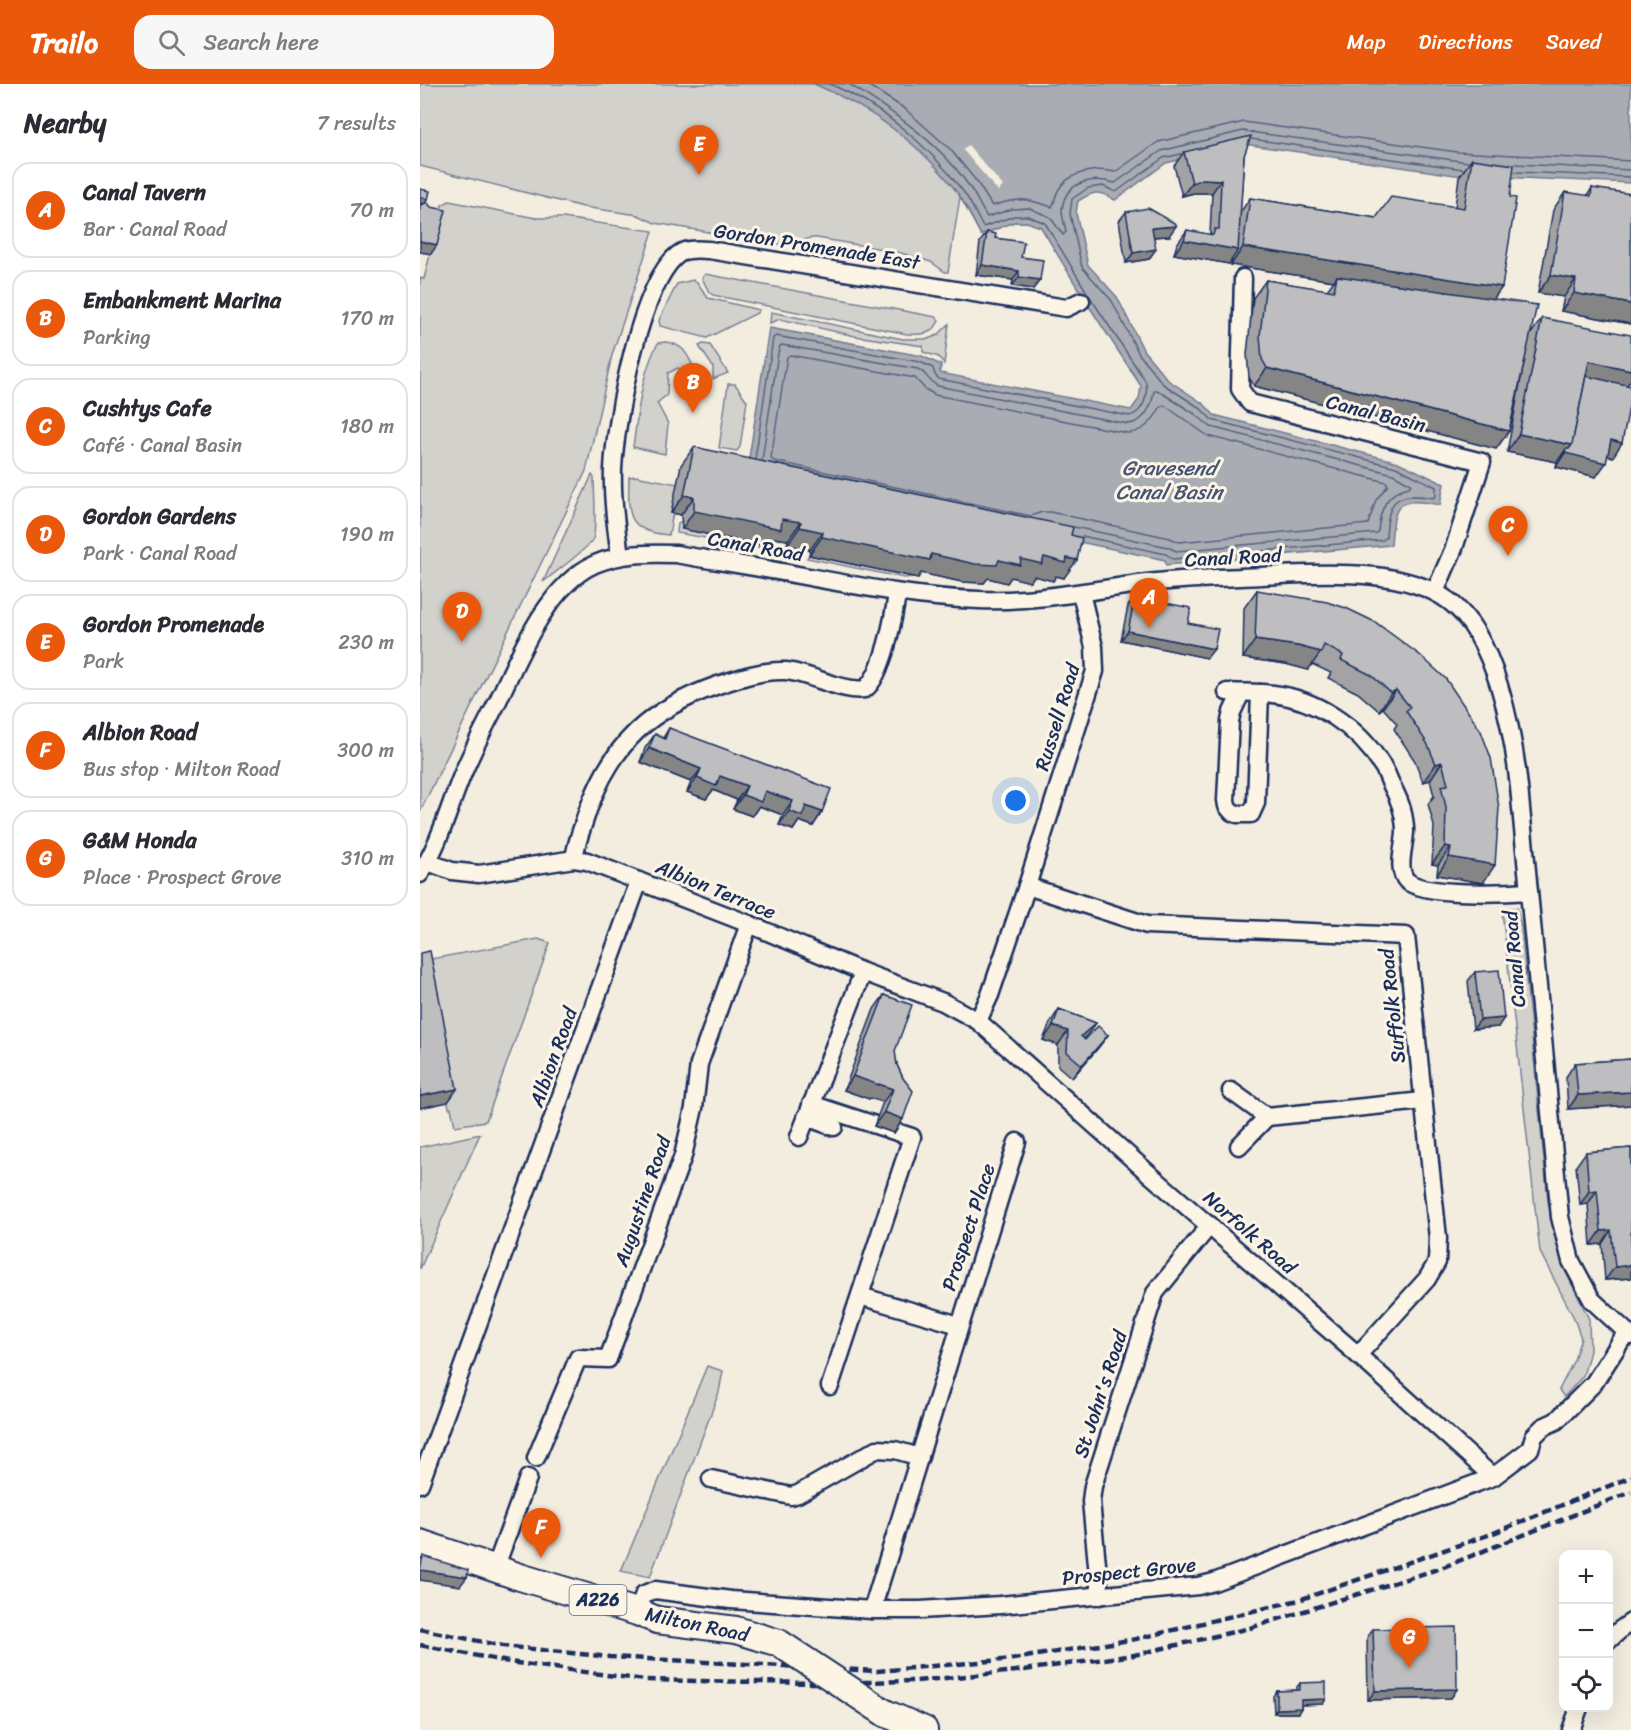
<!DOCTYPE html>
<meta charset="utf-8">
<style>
body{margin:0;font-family:Sriracha,sans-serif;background:#f7f7f7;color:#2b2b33}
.controls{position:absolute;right:18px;bottom:18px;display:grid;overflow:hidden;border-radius:12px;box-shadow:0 6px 24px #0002}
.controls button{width:54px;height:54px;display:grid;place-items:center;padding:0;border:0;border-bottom:2px solid #e1e1e2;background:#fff;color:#2b2b33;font:30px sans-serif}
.you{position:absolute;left:596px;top:717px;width:21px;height:21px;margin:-15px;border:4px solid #fff;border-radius:50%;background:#1a73e8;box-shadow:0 0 0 9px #1a73e833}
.badge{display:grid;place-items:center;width:39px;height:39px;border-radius:50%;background:#ea580c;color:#fff;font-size:20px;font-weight:700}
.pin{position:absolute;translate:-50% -50px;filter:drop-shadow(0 2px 3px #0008)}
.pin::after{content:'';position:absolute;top:32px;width:21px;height:18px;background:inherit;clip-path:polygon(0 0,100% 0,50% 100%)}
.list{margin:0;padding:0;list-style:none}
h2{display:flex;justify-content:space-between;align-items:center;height:78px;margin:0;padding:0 24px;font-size:26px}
h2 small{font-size:20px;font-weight:400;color:#7c7c81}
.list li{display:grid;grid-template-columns:39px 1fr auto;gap:18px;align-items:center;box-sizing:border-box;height:96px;margin:0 12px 12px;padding:0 12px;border:2px solid #e1e1e2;border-radius:18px}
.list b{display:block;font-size:22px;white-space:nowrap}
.list p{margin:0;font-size:20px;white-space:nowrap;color:#7c7c81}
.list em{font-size:20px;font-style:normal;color:#7c7c81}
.icon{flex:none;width:33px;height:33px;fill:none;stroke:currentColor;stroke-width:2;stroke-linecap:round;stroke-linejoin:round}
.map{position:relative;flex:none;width:1211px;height:1646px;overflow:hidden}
header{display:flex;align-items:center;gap:36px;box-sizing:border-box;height:84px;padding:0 30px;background:#ea580c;color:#fff}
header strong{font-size:28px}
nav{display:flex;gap:33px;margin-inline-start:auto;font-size:21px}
.search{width:420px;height:54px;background:#f7f7f7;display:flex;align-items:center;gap:15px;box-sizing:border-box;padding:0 21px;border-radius:18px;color:#7c7c81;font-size:22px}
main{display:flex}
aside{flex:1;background:#fff}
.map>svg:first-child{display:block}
.green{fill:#d3d1cc;stroke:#778095;stroke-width:1.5}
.water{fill:#a9acb3;stroke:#707a91;stroke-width:1.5}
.pier{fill:#f3ede0}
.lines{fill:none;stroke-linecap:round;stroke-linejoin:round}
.shore{stroke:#546180;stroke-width:1.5}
.street-casing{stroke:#1b2f5e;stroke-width:21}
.primary-casing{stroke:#1b2f5e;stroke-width:30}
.street{stroke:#fcf5e5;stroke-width:16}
.primary{stroke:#fcf5e5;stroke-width:26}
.rail{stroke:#1b2f5e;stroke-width:4.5;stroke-dasharray:9 4.5;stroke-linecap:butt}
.primary-bridge-casing{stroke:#1b2f5e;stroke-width:30;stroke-linecap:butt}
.primary-bridge{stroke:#fcf5e5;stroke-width:26}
.wall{fill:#a3a3a5;stroke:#1b2f5e;stroke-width:1.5}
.shaded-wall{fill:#858586;stroke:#1b2f5e;stroke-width:1.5}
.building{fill:#bebec0;stroke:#1b2f5e;stroke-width:1.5}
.labels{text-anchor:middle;stroke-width:6;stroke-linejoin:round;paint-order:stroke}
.shield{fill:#fcf5e5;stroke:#5e6a86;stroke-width:1.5}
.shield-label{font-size:18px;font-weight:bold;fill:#1b2f5e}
.street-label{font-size:20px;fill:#1b2f5e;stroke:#fcf5e5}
.water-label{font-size:21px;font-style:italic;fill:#465478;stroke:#fcf5e5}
</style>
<header>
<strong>Trailo</strong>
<div class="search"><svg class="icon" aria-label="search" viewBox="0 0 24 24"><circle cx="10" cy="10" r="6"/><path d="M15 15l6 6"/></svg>Search here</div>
<nav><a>Map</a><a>Directions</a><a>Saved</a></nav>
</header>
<main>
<aside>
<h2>Nearby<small>7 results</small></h2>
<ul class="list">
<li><span class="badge">A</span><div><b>Canal Tavern</b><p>Bar · Canal Road</p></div><em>70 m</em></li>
<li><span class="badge">B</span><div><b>Embankment Marina</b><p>Parking</p></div><em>170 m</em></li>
<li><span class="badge">C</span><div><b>Cushtys Cafe</b><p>Café · Canal Basin</p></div><em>180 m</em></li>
<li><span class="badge">D</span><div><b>Gordon Gardens</b><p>Park · Canal Road</p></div><em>190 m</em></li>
<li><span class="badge">E</span><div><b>Gordon Promenade</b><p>Park</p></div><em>230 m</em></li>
<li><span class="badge">F</span><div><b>Albion Road</b><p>Bus stop · Milton Road</p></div><em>300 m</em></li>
<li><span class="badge">G</span><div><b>G&amp;M Honda</b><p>Place · Prospect Grove</p></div><em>310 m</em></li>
</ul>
</aside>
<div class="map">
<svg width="1211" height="1646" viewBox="0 0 1211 1646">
<rect width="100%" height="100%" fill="#f3ede0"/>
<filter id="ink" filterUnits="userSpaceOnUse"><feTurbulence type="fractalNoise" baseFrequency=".0167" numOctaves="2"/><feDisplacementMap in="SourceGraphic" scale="12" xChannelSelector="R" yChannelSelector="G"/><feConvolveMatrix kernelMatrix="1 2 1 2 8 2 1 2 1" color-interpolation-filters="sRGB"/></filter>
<g filter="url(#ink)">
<g class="green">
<polygon points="0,0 493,0 623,142 649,188 621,143 607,138 594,138 561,151 540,113 528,188 525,188 511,178 474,167 397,154 390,154 371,162 235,139 218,131 163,123 0,82"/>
<polygon points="29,117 116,134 143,134 233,147 192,271 166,387 0,728 0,194 4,195 22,121"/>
<path d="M285 190 516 233 519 236C514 251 501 251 487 250L293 211 289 208 282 194Z"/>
<polygon points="273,196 277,198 288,214 339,226 337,229 287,254 240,242 239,236 257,200"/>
<polygon points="351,228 483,255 508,255 518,251 529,240 524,280 519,273 503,268 503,262 435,252 360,235 350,239"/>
<path d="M246 258C266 261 267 272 277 289L270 296 258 284 248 289 247 311 237 319 248 340 245 370 213 363C218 329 221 290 238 259Z"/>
<polygon points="283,260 290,261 308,289 293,295 293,283 279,262"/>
<polygon points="308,300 315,300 327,317 320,363 317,367 299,364"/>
<path d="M172 391 174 394C174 406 177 445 173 455 167 466 134 489 123 498Z"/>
<path d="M215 392 258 400 249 451C206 448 208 430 209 393Z"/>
<polygon points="260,438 263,438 349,463 347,465 257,449 258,439"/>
<polygon points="389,471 494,493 484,494 387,474"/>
<polygon points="1088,824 1097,824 1101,843 1128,1117 1136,1159 1146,1188 1169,1235 1170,1267 1163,1292 1144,1313 1139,1306 1154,1276 1161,1254 1154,1234 1120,1168 1082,827"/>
<polygon points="118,855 130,859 66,1037 35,1042 31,1024 29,1024 0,877"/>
<polygon points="60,1050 0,1185 0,1063"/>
<polygon points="287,1282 303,1287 299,1308 230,1493 201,1487"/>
</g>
<path class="water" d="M394 0H1211V99L1035 91 824 60 746 79 695 116C679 106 674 107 658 117L656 129 668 181 697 213 724 267 748 296 784 320 794 331 978 378 1024 400 1020 421C977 413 974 418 971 461L746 481 745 476 617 449 326 394 349 244 502 272 521 281 520 289 711 326 719 315 721 302 663 213 621 143 607 138H594L561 151C554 138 547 123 539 111 503 61 450 23 394 0Z"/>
<polygon class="pier" points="548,61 583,102 578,107 543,66"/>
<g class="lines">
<g class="shore">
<path d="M429 0C474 29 521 59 551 105 557 114 561 124 567 133L592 125 609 124 630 133 643 151 646 148C645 142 643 135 642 129 642 98 671 92 695 99L741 67 823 47 1048 78"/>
<path d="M446 0 485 25 530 65 557 98 572 122C600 113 605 114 632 123 635 118 635 111 639 105 650 87 676 84 695 88L738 58 824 38 1037 68 1211 77"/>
<polyline points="831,55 1043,85"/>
<polyline points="1096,80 1211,86"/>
<polyline points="1095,88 1211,93"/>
<path d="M370 271 495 294 505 305 515 311 707 349C724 349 734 336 741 322L744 321 788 352 966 398 968 401 956 416 948 440 759 458 750 454 630 428H622L611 432 354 377 351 374 365 285 367 273Z"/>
<path d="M335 375 351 268 353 254 356 252 500 278 513 284 515 291 519 295 709 332C724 329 728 311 726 298L668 210 625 139 608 132H594L563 143C556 131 551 117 542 106 509 62 462 22 410 0"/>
<path d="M342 376 358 269 360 262 362 261 498 285C507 289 508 298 518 302L708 340C725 339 732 321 734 307L737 306 775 330 791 343 973 390 991 400 989 403C966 408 960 426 958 447L956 449 756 467 748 463 654 443"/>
<path d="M662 452 746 470 753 475 963 456 966 453C968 416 975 407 1013 414L1016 412V403L976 383 792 336 780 324 743 300 719 270 692 217 662 183 650 130 652 115 668 104 683 102 696 108 743 74 761 70"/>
</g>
<defs>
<g id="street">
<polyline points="823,194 820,305 830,319 1062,378 1034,464 1015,508"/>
<path d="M200 472C196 443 192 414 193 385 195 340 221 190 262 168 271 164 281 166 289 166L646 224 661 217"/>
<path d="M807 608C822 609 838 608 853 610 896 615 938 643 961 680 966 686 968 694 971 700 979 715 984 727 985 744 986 759 975 785 987 797 1004 812 1085 809 1109 807"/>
<polyline points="821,609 812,628 810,637 806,716 807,722 812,728 817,730 831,730 836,719 840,609"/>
<path d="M154 775C156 758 163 742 168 726 193 658 230 625 298 601 319 594 342 586 365 587 390 589 423 609 445 605 463 591 474 533 477 509"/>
<polyline points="8,778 32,787 59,790 154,775 167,777 329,840 443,888 523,918 558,937 726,1087 938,1271 1073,1393"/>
<path d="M0 790C20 759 29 723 43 689 53 665 65 642 77 619 98 574 127 501 175 480 201 469 228 469 256 470 296 477 337 483 378 491 438 502 498 514 559 516 616 518 671 506 727 499 771 494 816 494 860 491 911 489 986 485 1029 517 1076 552 1093 648 1099 703L1140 1133 1151 1177 1172 1216 1211 1252"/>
<polyline points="607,802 727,841 986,852 1018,1154 1017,1178 1007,1195 938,1271"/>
<polyline points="558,937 570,911 607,802 675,587 674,563 661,509"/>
<polyline points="811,1007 847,1033 819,1062"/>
<polyline points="391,1020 492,1053 410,1302"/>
<polyline points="386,1033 414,1043"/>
<polyline points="847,1033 1003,1017"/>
<polyline points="379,1053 443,888"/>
<polyline points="440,1212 539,1241"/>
<polyline points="116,1374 158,1274 188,1275 263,1072 274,1024 279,980 329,840"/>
<polyline points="291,1395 371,1412 378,1410 457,1365 475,1366 500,1373"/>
<polyline points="0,1400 219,797"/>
<polyline points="75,1485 108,1394"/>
<polyline points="680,1512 671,1417 673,1402 735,1209 790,1141"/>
<polyline points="452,1526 597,1058"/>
<polyline points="217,1528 224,1510 235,1506 311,1516 452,1526 500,1526 580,1521 778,1502 794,1498 1073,1393 1110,1365 1114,1352 1123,1343 1136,1337 1174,1299 1206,1249"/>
<polyline points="1188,1557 1201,1545 1211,1538"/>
<polyline points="1151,1646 1159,1624"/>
</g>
<g id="primary">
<polyline points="0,1459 100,1493 217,1528 237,1536 316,1546 359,1559"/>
<polyline points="465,1629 504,1646"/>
</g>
</defs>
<use href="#street" class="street-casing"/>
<use href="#primary" class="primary-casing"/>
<use href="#street" class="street"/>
<use href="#primary" class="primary"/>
<g class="rail">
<polyline points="0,1545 83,1562 190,1573 458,1587 593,1575 716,1555 879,1516 1071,1450 1211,1393"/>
<polyline points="0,1561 89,1578 225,1596 395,1599 496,1597 596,1587 714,1571 830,1544 1021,1484 1211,1408"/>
</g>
<defs>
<polyline id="primary-bridge" points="359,1559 465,1629"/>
</defs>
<use href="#primary-bridge" class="primary-bridge-casing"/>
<use href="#primary-bridge" class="primary-bridge"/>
</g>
<g class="wall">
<polygon points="764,68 824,72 820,129 830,114 956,134 1035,123 1039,93 1052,75 1090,113 1082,203 1073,215 1110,251 1122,234 1211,296 1207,301 1193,373 1188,371 1176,393 1136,383 1137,378 1087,368 1106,268 1089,347 1076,365 834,302 829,293 827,270 833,214 846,196 907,206 914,197 811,181 812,176 809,180 754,170 757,160 767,146 790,151 792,109 774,109 762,112 754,82"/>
<polygon points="1172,104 1211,240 1141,227 1144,213 1118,209 1133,126 1145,108 1167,112"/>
<polygon points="706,128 749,152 734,153 729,175 706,179 699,137"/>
<polygon points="567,148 575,154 601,173 620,196 613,205 592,202 593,196 556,191 560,158"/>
<polygon points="274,363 651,451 644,494 636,492 633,497 614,492 610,498 591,493 587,499 568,494 564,499 542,498 501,489 498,494 389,471 390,466 367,461 368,456 354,454 349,463 262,445 261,431 251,429 261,381"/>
<polygon points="837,506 1001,572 1063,799 1017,791 1018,781 1012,780 1014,742 1008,720 1014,712 1010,696 1003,698 995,677 974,645 977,640 963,624 959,627 938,609 908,594 911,589 892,580 888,586 866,580 823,574 824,524"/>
<polygon points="715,513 768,539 787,574 701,556 708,522"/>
<polygon points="249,644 402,728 393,742 379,737 373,746 359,741 363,731 339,722 332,732 313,725 317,716 293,706 286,715 267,708 271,698 220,678 225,664 235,650 243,654"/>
<polygon points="1055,888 1078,943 1053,945 1048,897"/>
<polygon points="464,911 477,981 483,994 483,1035 474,1049 454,1042 463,1018 450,1014 449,1015 424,1006 454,925"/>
<polygon points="639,925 676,939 664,955 665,956 688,951 678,964 652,994 638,982 638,961 623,956 630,939"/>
<polygon points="1211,975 1211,1021 1148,1025 1146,993 1155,979"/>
<polygon points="1211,1064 1211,1194 1185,1196 1182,1160 1171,1161 1168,1120 1160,1121 1156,1082 1166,1068"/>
<polygon points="953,1545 1037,1605 1031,1614 948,1616 947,1554"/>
<polygon points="880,1599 903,1620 881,1621 881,1624 878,1629 854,1629 853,1612 857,1607 877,1606 877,1603"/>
</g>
<g class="shaded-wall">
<polygon points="783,95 801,96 792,109 774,109 762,112 772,99"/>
<polygon points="0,113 8,115 5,120 0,119"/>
<polygon points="756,142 749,152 726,153 732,144"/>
<polygon points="764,156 818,166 809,180 754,170"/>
<polygon points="0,157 17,161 11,170 0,168"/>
<polygon points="823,163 1082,203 1069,221 917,192 914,197 811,181"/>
<polygon points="736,165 729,175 706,179 713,169"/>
<polygon points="562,181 599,187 593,196 556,191"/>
<polygon points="1131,191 1156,195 1144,213 1118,209"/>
<polygon points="599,193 620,196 613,205 592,202"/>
<polygon points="1154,209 1211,220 1211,240 1141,227"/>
<polygon points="1169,277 1211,286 1211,296 1204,305 1163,297"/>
<polygon points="847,284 1089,347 1076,365 834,302"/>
<polygon points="1099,350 1152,361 1186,379 1176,393 1136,383 1145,369 1146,365 1137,378 1087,368"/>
<polygon points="1191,356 1202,359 1193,373 1182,370"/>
<polygon points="264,411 274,413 261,431 251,429"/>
<polygon points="274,427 362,435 381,438 368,456 354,454 349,463 262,445"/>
<polygon points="380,443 403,448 390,466 367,461"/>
<polygon points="402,453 579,476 624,473 647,474 657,476 644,494 636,492 633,497 614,492 610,498 591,493 587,499 568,494 564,499 542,498 501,489 498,494 389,471"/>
<polygon points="708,547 794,565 787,574 701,556"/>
<polygon points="835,556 878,562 901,568 888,586 866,580 823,574"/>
<polygon points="976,606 963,624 959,627 971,609"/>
<polygon points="229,664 281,685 271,698 220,678"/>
<polygon points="1022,678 1010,696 1003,698 1016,680"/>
<polygon points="300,692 327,702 317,716 293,706 286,715 267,708 277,694"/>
<polygon points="345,707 373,717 363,731 339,722 332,732 313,725 323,711"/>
<polygon points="386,722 402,728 393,742 379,737 373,746 359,741 369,727"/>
<polygon points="1025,762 1031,763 1018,781 1012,780"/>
<polygon points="1029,773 1075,781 1063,799 1017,791"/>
<polygon points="1084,934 1078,943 1053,945 1060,936"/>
<polygon points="676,939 666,953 651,966 661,952"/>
<polygon points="633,942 648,947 638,961 623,956"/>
<polygon points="688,951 678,964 652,994 662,981"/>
<polygon points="433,992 459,1000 473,1005 463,1018 450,1014 449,1015 424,1006"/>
<polygon points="37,1005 28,1018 0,1024 0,1012"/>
<polygon points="1211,1008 1211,1021 1148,1025 1158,1011"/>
<polygon points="464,1028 483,1035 474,1049 454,1042"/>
<polygon points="1177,1106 1168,1120 1160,1121 1169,1107"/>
<polygon points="1191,1146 1182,1160 1171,1161 1181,1147"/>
<polygon points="1211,1181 1211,1194 1185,1196 1195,1183"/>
<polygon points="0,1486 47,1493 40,1502 0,1496"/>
<polygon points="1037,1605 1031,1614 948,1616 955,1607"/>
<polygon points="906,1615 903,1620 878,1621 881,1616"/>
<polygon points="881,1624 878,1629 854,1629 857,1625"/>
</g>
<g class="building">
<polygon points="831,52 824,72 818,166 764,156 767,146 793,151 795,145 799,145 801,96 783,95 772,99 764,68"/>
<polygon points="1052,75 1094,81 1090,113 1096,114 1082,203 823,163 830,114 956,134 971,113 1044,124"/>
<polygon points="1172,104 1211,110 1211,220 1154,209 1156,195 1131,191 1145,108 1171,112"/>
<polygon points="0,105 10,107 8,115 0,113"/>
<polygon points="7,118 11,123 26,126 17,161 0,157 0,120 2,121"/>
<polygon points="728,124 756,140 756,142 732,144 736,165 713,169 706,128"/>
<polygon points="567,148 576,150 575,154 604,158 601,173 623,176 620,196 599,193 599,187 562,181"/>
<polygon points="917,192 1117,221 1089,347 847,284 842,275 840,252 846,196 914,207"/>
<polygon points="1122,234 1211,251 1211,286 1169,277 1152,361 1099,350"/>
<polygon points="1166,292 1211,302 1211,313 1202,359 1191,356 1186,379 1145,369 1146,365 1149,365 1152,361"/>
<polygon points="274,363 653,443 651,451 662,454 657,476 647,474 646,479 624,473 622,480 601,475 600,481 579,476 577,481 555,480 511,470 510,476 402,453 403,448 380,443 381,438 362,435 361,445 274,427 274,413 264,411"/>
<polygon points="837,506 907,518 926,524 955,538 1001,572 1026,595 1061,647 1071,674 1079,724 1075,781 1029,773 1031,763 1025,762 1026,723 1021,702 1028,701 1022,678 1016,680 1007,659 986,627 990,623 976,606 971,609 951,591 921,576 923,571 904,561 901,568 878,562 835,556"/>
<polygon points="715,513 771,524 768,539 798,545 794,565 708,547"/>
<polygon points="249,644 411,705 402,728 386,722 382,732 369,727 373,717 345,707 341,718 323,711 327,702 300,692 296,702 277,694 281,685 229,664 235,650 245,655"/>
<polygon points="10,867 37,1005 0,1012 0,869"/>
<polygon points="1079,886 1084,934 1060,936 1055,888"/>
<polygon points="464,911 492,921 475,967 477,981 483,994 493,1007 483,1035 464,1028 473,1005 459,1000 459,1001 433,992"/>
<polygon points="639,925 676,939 661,952 665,956 678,942 688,951 662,981 647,968 648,947 633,942"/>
<polygon points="1211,975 1211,1008 1158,1011 1155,979"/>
<polygon points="1211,1064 1211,1181 1195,1183 1191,1146 1181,1147 1177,1106 1169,1107 1166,1068"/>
<polygon points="3,1472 48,1486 47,1493 0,1486"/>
<polygon points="1036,1543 1037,1605 955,1607 953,1545"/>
<polygon points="906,1598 906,1615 881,1616 881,1624 857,1625 857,1607 880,1606 880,1599"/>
</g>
</g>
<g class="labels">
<rect class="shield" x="149.5" y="1501" width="57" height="30" rx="4.5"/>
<g class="shield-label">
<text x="178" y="1522">A226</text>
</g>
<g class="street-label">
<text transform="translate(397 162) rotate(9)" y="7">Gordon Promenade East</text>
<text transform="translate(956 329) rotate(14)" y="7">Canal Basin</text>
<text transform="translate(336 462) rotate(10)" y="7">Canal Road</text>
<text transform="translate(813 473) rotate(-3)" y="7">Canal Road</text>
<text transform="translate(637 633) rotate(-73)" y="7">Russell Road</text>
<text transform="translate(296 805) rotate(22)" y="7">Albion Terrace</text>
<text transform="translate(1094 875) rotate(-95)" y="7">Canal Road</text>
<text transform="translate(972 922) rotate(-96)" y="7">Suffolk Road</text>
<text transform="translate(133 973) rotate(-70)" y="7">Albion Road</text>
<text transform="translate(222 1117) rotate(-71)" y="7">Augustine Road</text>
<text transform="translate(548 1143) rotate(-72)" y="7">Prospect Place</text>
<text transform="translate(830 1148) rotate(41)" y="7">Norfolk Road</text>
<text transform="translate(680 1310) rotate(-72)" y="7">St John's Road</text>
<text transform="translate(709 1487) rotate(-6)" y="7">Prospect Grove</text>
<text transform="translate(277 1540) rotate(12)" y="7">Milton Road</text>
</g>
<g class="water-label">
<text x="749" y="391">Gravesend<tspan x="749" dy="24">Canal Basin</tspan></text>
</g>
</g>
</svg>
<div class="controls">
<button>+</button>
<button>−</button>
<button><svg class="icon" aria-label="locate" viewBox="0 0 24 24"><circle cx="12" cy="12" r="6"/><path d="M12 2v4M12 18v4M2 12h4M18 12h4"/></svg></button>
</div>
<div class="you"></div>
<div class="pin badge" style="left:729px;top:544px">A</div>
<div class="pin badge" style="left:273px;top:329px">B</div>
<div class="pin badge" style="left:1088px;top:472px">C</div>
<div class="pin badge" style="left:42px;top:558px">D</div>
<div class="pin badge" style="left:279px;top:91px">E</div>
<div class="pin badge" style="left:121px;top:1474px">F</div>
<div class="pin badge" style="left:989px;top:1584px">G</div>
</div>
</main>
